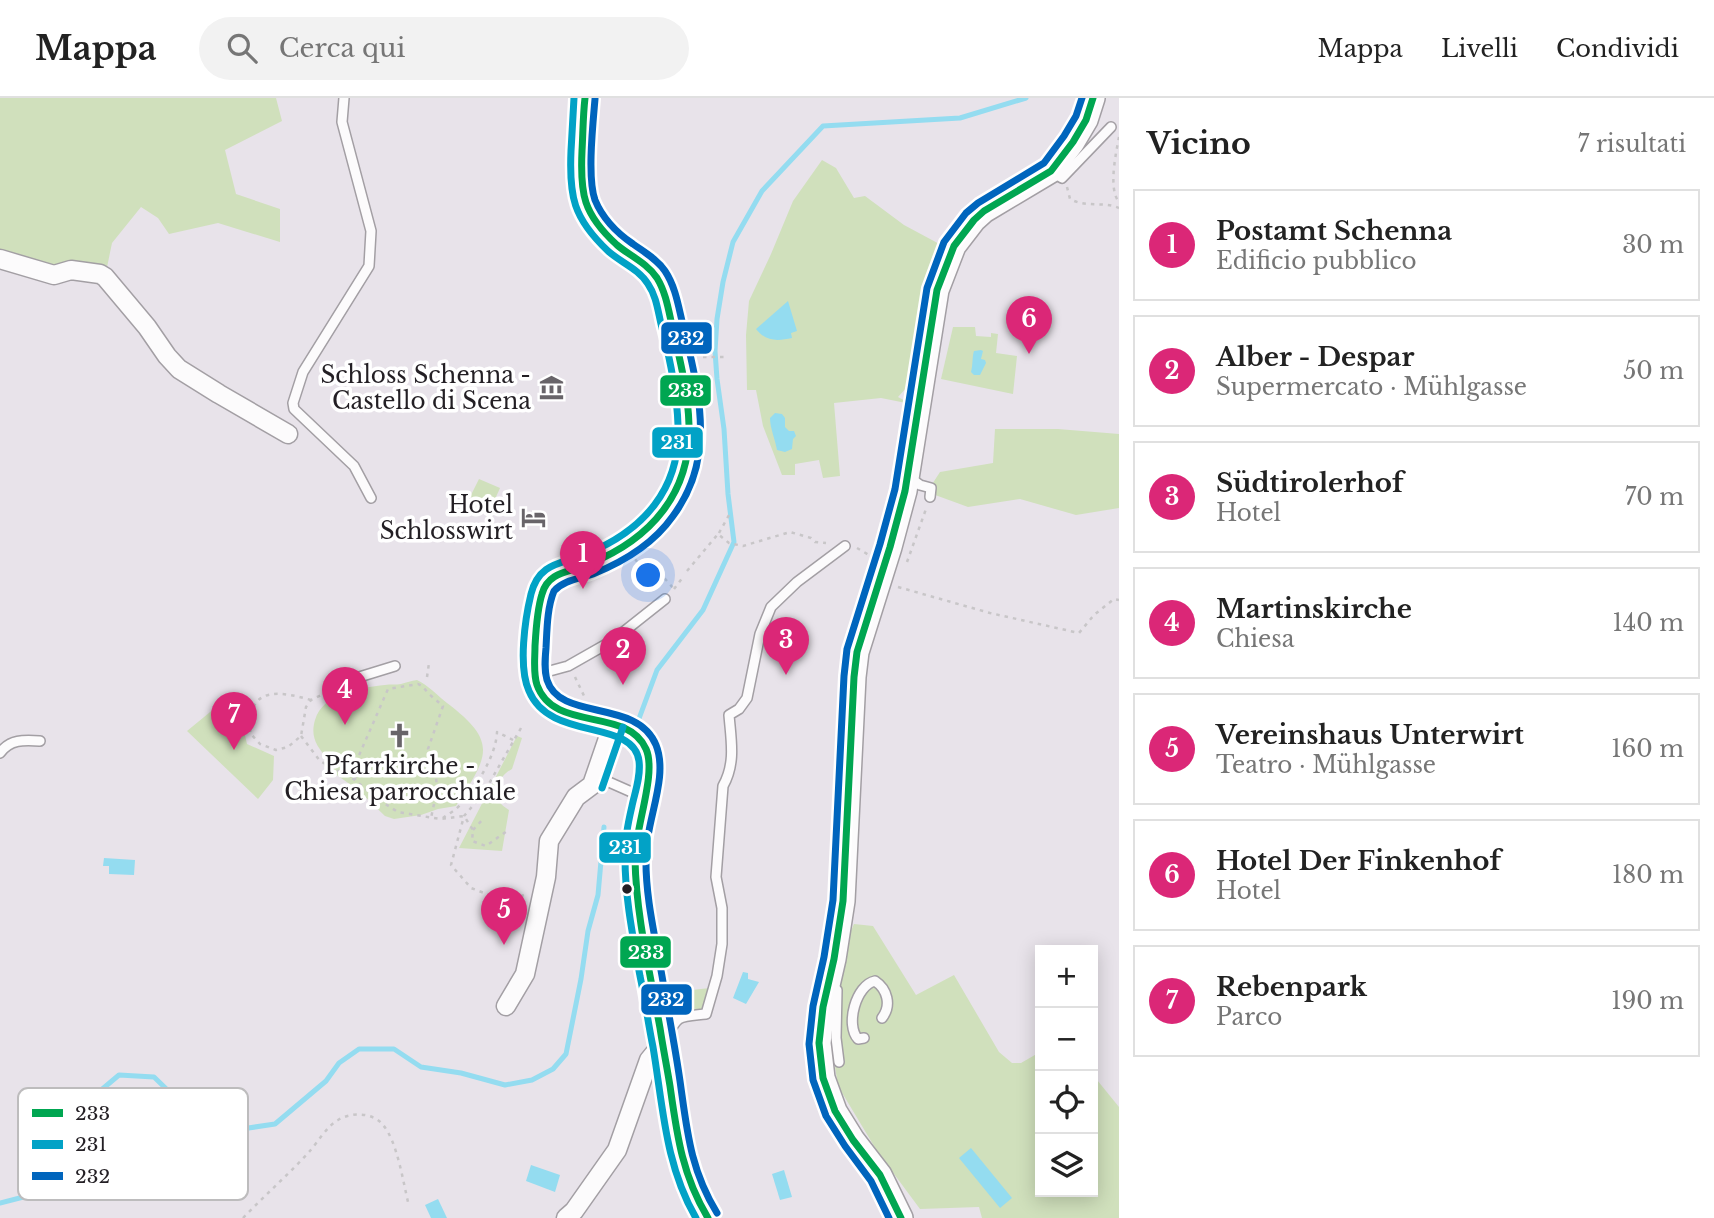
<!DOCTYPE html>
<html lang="it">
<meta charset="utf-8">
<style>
body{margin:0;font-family:"Libre Baskerville",serif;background:#f2f2f2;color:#222}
.controls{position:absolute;right:21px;bottom:21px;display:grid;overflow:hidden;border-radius:0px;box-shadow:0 4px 18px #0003}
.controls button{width:63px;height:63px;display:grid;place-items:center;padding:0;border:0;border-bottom:2px solid #e0e0e0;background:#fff;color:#222;font:35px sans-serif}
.you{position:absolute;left:649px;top:478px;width:24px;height:24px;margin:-18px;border:5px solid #fff;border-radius:50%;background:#1a73e8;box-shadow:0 0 0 10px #1a73e833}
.badge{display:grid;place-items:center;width:46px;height:46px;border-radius:50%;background:#db2777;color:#fff;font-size:23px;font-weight:700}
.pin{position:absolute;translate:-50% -58px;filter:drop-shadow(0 2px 4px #0008)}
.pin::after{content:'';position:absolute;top:37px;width:24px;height:21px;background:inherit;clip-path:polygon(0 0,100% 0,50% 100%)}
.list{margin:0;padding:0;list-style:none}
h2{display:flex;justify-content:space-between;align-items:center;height:91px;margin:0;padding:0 28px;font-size:30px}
h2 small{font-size:23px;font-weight:400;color:#767676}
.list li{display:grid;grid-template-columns:46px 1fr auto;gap:21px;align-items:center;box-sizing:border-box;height:112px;margin:0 14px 14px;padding:0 14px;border:2px solid #e0e0e0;border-radius:0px}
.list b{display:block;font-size:26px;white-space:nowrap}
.list p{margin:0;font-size:23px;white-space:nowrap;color:#767676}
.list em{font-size:23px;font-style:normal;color:#767676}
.icon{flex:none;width:38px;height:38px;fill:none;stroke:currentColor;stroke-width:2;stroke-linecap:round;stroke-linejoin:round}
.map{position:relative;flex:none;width:1119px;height:1120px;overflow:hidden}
header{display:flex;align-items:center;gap:42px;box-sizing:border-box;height:98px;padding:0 35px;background:#fff;border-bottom:2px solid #e0e0e0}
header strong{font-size:33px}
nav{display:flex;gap:38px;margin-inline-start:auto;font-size:24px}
.search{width:490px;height:63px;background:#f2f2f2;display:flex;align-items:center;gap:18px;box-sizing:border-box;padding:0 24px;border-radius:38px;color:#767676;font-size:26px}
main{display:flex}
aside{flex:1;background:#fff}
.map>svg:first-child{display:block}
.green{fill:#d0e0bc}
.water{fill:#94dcf0}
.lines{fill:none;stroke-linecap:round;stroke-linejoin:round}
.stream{stroke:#94dcf0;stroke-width:5}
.service-casing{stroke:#a39fa4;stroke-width:12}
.minor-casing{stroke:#a39fa4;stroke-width:21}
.tertiary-casing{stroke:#a39fa4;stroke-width:26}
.path{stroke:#c8c6c8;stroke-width:2.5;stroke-dasharray:3.5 5;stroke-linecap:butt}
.service{stroke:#fcfbfc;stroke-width:9}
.minor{stroke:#fcfbfc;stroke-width:18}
.tertiary{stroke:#fcfbfc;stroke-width:23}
.bus-1-casing{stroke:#fff;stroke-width:12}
.bus-2-casing{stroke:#fff;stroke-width:12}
.bus-3-casing{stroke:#fff;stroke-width:12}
.bus-1{stroke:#00a651;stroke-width:7}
.bus-2{stroke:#02a2c6;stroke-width:7}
.bus-3{stroke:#0065bd;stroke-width:7}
.bus-dot{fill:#231f24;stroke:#fff;stroke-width:2.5}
.labels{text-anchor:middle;stroke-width:7;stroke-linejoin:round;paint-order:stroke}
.poi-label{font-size:23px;fill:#231f24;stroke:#fff;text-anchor:end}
.key{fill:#fff;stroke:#bdbcbd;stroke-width:2}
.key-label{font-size:19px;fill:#231f24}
.line-badge{stroke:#fff;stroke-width:2.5}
.badge-label{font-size:19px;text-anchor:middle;font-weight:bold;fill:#fff}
</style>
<header>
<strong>Mappa</strong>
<div class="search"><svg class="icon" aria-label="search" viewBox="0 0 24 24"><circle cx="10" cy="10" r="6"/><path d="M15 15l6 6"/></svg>Cerca qui</div>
<nav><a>Mappa</a><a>Livelli</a><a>Condividi</a></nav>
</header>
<main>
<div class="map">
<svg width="1119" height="1120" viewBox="0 0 1119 1120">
<rect width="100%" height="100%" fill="#e8e3ea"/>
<g class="green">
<polygon points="0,0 276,0 282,23 225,52 236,96 280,111 280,144 218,125 169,136 158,120 141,109 112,145 105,179 0,161"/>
<polygon points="822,62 836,70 854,100 865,98 904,127 945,149 924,209 908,288 898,299 911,306 881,300 834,305 840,378 823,380 819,362 795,366 795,377 782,377 763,328 756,292 747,292 746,237 749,203 771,156 793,103"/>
<polygon points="953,229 975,229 976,238 991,239 991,235 998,236 996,255 1017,258 1013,296 941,281"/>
<polygon points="995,331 1058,331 1119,336 1119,410 1076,417 1020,401 968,409 927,394 940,374 993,365"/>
<polygon points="479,381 500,390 492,408 470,399"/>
<path d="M417 582C428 587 438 598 447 605 500 645 487 659 456 708L438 711 421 717 394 721 385 718 358 692 324 668 328 661C317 649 310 639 315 622 324 594 359 590 385 587 390 586 396 587 401 586 407 584 411 583 417 582Z"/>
<polygon points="215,610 240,615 247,646 274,658 273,682 258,701 187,633"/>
<path d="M517 638 522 640 512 671C502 676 491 691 499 703 501 707 505 709 509 712L502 753 459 750Z"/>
<polygon points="854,826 873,828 916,897 954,877 999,954 1012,965 1021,965 1040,954 1040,1094 1093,1094 1093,977 1119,1009 1119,1120 982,1120 979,1109 920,1111 877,1053 838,988 831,943 831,900 842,853"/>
<polygon points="660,855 665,895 710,890 704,913 687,913 665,918 655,856"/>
</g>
<g class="water">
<path d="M788 203 797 233 791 235 792 240C778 243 766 244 756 231Z"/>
<path d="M981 252 983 253 981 261 985 262 986 265 980 277H974L971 274C973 267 972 259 974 253Z"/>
<path d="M775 315 782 316 785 320V329L789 333H794L796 338 793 341 792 351 785 354 777 352C775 341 770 330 770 320Z"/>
<polygon points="104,760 135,762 134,777 109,776 109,768 103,768"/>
<polygon points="743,874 748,875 748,881 759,884 746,906 733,900"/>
<polygon points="971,1050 1012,1100 1000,1110 959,1060"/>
<polygon points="531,1067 560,1077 555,1094 526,1083"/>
<polygon points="784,1072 792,1099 780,1102 772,1076"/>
<polygon points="438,1101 447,1120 431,1120 425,1107"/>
</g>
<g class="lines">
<g class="stream">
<polyline points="637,626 657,572 703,512 734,444 728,396 724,331 717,281 715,253 717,221 723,184 733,144 762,93 823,28 960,20 1026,0"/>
<polyline points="0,1105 39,1095 52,1077 81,1058 86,1022 100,993 119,977 154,979 188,1012 235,1032 275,1026 326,983 339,965 359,951 394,951 421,969 461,975 505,987 532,982 553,971 566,956 581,881 588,833 598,797 604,729"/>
</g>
<defs>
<g id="service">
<polyline points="344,0 342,24 371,133 369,168 303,274 293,305 294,311 354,368 371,400"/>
<polyline points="1052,74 1062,80 1111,29"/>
<polyline points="910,380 920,387 931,390 930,399"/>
<polyline points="535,577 568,568 612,543 665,501"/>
<polyline points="356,580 395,568"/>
<path d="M0 655C10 641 24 642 40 643"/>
<polyline points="594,680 602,681 645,700"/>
<polyline points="837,892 836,940 839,964"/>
<path d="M864 940 858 941C845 927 856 887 875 883 887 891 892 907 882 920"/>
<path d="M664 943C679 916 676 919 706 916L717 878 722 846V810L716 779 723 688C736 665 731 642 729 617L739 611 747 600 760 536 771 509 797 484 845 448"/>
</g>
<g id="minor">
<path d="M585 0C583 15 583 31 582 46 582 61 579 78 582 92 585 114 601 132 617 147 631 160 646 163 657 180 665 193 668 208 671 223 680 257 687 293 689 327 695 395 649 442 590 466 571 474 548 472 542 495 538 513 531 570 537 586 540 596 550 606 558 611 578 621 601 621 621 629 631 633 641 640 646 650 655 670 645 695 641 715 638 729 635 745 635 760 636 800 643 839 651 878 656 910 662 943 668 975 672 997 673 1019 677 1040 683 1067 693 1097 708 1120"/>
<polyline points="0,161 54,177 71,172 100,176 105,179 147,229 167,258 179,271 219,296 288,336"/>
<polyline points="506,908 525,876 546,779 549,743 576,699 592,687 613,626"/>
<polyline points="566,1120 574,1113 617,1052 649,962 662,946"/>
</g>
<polyline id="tertiary" points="901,1120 880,1077 853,1042 835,1013 823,980 819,945 823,909 834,861 843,803 854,579 857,554 890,449 905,393 937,192 954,148 974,122 984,113 1051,73 1073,44 1086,22 1093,0"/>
</defs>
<use href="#service" class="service-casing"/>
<use href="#minor" class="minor-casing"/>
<use href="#tertiary" class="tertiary-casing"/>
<g class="path">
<path d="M1119 39C1116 55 1108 91 1119 104"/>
<path d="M1067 89 1070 101C1086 110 1104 103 1119 110"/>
<polyline points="703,259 725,259"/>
<polyline points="719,435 729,417"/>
<polyline points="857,450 869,457"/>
<polyline points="561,457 561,450 565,448"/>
<polyline points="635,461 649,479 659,474 674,491"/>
<polyline points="907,464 926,411"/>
<polyline points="687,473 718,436 729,445 743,448 790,434 811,440 815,444 826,445"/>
<polyline points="898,489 990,515 1079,535 1094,517 1114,501 1119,502"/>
<polyline points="674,491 683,479"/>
<polyline points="427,579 429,565"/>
<polyline points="575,579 586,602"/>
<path d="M311 602C293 597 259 587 252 613 250 620 251 628 250 635L260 646 276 652 288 649 301 638 306 609 311 602 345 586"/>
<polyline points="521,630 483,696 464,718 451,767 471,790 500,801 526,797"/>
<polyline points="301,638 320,663 355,682 379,702 398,714 440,721 464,718 473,732 472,743 486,748 507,733"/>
<polyline points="355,682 357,662 388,591 418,586 422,588 429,596 443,608 428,651 436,678 437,692 431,720"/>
<path d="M443 720C448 716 456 712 460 707 476 689 496 658 497 634L513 642"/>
<polyline points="473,732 484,720"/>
<path d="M243 1120C265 1097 288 1077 309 1054 317 1045 328 1027 338 1022 351 1014 373 1014 383 1027 397 1043 403 1083 408 1104"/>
</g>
<use href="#service" class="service"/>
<use href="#minor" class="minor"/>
<use href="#tertiary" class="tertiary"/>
<defs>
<g id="bus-1">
<path d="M585 0C583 17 583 35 582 53 580 96 583 116 617 147 630 158 647 165 657 180 665 193 668 209 671 223 679 258 688 292 689 327 691 395 651 441 589 466 571 474 548 473 542 496 537 512 536 531 535 548 535 561 533 575 537 587 554 635 627 608 646 651 657 675 635 730 635 761 636 818 650 874 660 930 663 950 667 969 670 988 677 1037 682 1077 708 1120"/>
<polyline points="901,1120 880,1077 853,1042 835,1013 823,980 819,945 823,909 834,861 843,803 854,579 857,554 890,449 905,393 937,192 954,148 974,122 984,113 1051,73 1073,44 1086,22 1093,0"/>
</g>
<g id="bus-2">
<path d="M574 0C573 17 572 35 571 53 569 98 573 120 608 153 620 164 639 171 648 186 657 199 658 215 662 230 670 261 677 294 678 327 681 391 643 433 586 456 562 466 539 464 531 496 525 521 518 569 529 593 550 644 633 620 639 663 641 678 635 694 632 708 628 725 624 743 625 760 625 800 633 839 640 878 645 901 648 925 653 949 663 1008 665 1067 696 1120"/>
<polyline points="602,690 623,629"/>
</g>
<g id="bus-3">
<path d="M595 1C593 25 587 80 595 102 602 119 617 135 633 146 644 154 657 161 665 173 675 188 678 206 682 223 692 263 705 313 699 354 696 377 687 399 673 418 654 445 623 464 593 476 579 481 564 482 554 493 547 510 547 532 546 550 545 561 544 572 547 582 560 624 637 600 656 647 669 679 646 723 646 757 645 798 655 838 662 878 668 913 675 948 680 983 687 1032 690 1071 717 1115"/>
<polyline points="889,1120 871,1083 845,1048 826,1018 813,982 809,946 813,908 824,859 833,802 844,578 847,551 880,446 895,391 927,190 944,144 966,115 978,105 1044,65 1064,38 1076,18 1082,0"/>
</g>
</defs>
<use href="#bus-1" class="bus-1-casing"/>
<use href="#bus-2" class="bus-2-casing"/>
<use href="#bus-3" class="bus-3-casing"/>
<use href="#bus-1" class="bus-1"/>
<use href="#bus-2" class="bus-2"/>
<use href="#bus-3" class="bus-3"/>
</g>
<defs>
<symbol id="museum-bare" viewBox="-9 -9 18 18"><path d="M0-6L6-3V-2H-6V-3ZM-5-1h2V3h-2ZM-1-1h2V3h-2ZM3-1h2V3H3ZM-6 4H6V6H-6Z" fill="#686469" stroke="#fff" stroke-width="2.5" paint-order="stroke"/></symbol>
<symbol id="hotel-bare" viewBox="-9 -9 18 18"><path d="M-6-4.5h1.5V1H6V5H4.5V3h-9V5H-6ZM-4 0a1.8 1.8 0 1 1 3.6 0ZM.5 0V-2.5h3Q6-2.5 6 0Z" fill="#686469" stroke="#fff" stroke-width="2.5" paint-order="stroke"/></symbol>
<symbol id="church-bare" viewBox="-9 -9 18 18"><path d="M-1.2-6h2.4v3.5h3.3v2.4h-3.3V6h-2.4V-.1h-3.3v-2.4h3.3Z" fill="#686469" stroke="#fff" stroke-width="2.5" paint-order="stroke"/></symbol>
</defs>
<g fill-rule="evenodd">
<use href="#museum-bare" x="534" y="272" width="35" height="35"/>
<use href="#hotel-bare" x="516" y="402" width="35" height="35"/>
<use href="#church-bare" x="382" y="620" width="35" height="35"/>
</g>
<circle class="bus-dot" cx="627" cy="791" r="6"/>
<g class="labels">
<g class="poi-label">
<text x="531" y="285">Schloss Schenna -<tspan x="531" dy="26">Castello di Scena</tspan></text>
<text x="513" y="415">Hotel<tspan x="513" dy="26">Schlosswirt</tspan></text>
<text x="400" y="676" text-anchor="middle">Pfarrkirche -<tspan x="400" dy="26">Chiesa parrocchiale</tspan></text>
</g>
</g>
<rect x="18" y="990" width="230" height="112" rx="10" class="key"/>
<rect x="32" y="1011" width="31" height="8" fill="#00a651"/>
<rect x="32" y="1042" width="31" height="9" fill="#02a2c6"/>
<rect x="32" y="1074" width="31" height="8" fill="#0065bd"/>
<g class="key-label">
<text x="75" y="1022">233</text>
<text x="75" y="1053">231</text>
<text x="75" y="1085">232</text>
</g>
<g class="line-badge">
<rect x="660" y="223" width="53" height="34" rx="7" fill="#0065bd"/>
<rect x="659" y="276" width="53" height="33" rx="7" fill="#00a651"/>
<rect x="651" y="328" width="53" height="33" rx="7" fill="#02a2c6"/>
<rect x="598" y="733" width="54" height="33" rx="7" fill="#02a2c6"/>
<rect x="619" y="837" width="53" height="34" rx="7" fill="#00a651"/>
<rect x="640" y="885" width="53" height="33" rx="7" fill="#0065bd"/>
</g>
<g class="badge-label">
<text x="686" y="247">232</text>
<text x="686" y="299">233</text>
<text x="677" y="351">231</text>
<text x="625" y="756">231</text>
<text x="646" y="861">233</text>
<text x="666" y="908">232</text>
</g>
</svg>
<div class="controls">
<button>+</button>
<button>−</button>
<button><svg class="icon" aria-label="locate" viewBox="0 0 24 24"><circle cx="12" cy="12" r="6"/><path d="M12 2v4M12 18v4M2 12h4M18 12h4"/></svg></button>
<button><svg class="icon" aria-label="layers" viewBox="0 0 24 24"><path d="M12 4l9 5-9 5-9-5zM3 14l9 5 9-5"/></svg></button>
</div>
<div class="you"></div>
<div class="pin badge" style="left:583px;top:491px">1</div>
<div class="pin badge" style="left:623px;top:587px">2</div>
<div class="pin badge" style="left:786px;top:577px">3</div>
<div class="pin badge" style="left:345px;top:627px">4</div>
<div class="pin badge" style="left:504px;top:847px">5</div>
<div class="pin badge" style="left:1029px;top:256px">6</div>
<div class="pin badge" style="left:234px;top:652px">7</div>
</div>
<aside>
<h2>Vicino<small>7 risultati</small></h2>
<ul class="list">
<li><span class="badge">1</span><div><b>Postamt Schenna</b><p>Edificio pubblico</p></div><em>30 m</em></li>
<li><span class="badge">2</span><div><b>Alber - Despar</b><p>Supermercato · Mühlgasse</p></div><em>50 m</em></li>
<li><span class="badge">3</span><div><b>Südtirolerhof</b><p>Hotel</p></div><em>70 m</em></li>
<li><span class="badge">4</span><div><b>Martinskirche</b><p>Chiesa</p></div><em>140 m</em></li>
<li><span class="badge">5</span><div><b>Vereinshaus Unterwirt</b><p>Teatro · Mühlgasse</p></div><em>160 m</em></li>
<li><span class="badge">6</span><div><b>Hotel Der Finkenhof</b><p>Hotel</p></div><em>180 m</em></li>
<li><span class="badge">7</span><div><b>Rebenpark</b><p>Parco</p></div><em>190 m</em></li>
</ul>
</aside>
</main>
